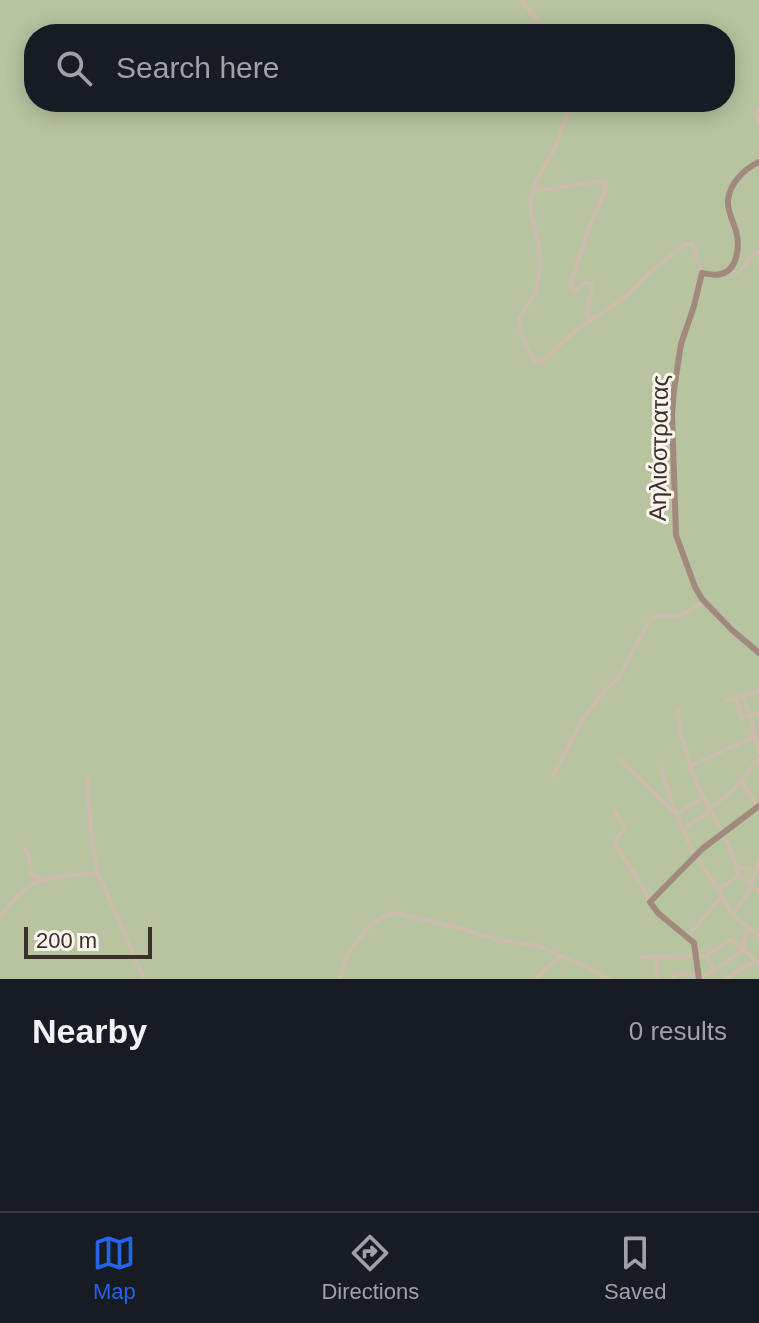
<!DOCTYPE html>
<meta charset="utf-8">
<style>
body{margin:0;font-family:Helvetica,sans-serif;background:#20242c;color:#f1f3f6}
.scale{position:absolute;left:24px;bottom:20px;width:128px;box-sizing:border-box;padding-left:8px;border:4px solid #3b302b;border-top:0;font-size:22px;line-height:28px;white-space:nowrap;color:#3b302b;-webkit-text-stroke:6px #fbf5ee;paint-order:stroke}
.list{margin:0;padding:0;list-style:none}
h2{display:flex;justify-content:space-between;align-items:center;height:104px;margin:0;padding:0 32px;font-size:34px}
h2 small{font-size:26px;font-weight:400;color:#9ea1a6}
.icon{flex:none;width:44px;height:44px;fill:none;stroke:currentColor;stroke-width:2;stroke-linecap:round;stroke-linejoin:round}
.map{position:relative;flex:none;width:759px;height:979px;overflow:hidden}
.search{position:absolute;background:#171b24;box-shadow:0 4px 20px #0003;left:24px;right:24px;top:24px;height:88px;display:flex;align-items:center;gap:20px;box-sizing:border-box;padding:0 28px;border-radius:32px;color:#9ea1a6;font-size:30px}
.sheet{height:232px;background:#171b24}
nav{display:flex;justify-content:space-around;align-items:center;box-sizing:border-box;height:112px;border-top:2px solid #363941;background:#171b24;font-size:22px;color:#9ea1a6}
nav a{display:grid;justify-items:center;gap:4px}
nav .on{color:#2563eb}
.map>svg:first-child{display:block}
.green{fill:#b8c4a0;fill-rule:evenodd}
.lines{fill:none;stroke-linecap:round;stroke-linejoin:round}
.street{stroke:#cdbbac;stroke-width:4}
.secondary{stroke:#a18a7d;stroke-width:6}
.labels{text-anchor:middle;stroke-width:6;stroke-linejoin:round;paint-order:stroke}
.street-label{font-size:24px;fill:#3b302b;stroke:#fbf5ee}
</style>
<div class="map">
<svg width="759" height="979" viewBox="0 0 759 979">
<rect width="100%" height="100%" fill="#f4ebe1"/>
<path class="green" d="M0 0H759V979H0ZM34 34H725V102H34Z"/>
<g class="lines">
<g class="street">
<polyline points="520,0 547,30 548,34"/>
<path d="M571 102C565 118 562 134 554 149 547 164 536 177 532 193 528 209 533 222 537 236 541 253 541 275 535 292 531 301 524 310 519 319 521 334 525 348 534 360L541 362 546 358 575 331 627 296 648 274 685 244H692L702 273"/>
<polyline points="759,111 755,113 759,124"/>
<path d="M532 192 600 181 606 182C607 193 594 213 590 225 583 244 577 264 571 283V288L574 291 585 283H591L592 286 587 313 589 322"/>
<polyline points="730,269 735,272 739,272 754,254 759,252"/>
<polyline points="744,696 759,752"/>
<polyline points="736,698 741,718 759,713"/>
<polyline points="726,701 759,691"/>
<polyline points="678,709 679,727 683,741 690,766 699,788 730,848 739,876 759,891"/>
<polyline points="620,760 676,814 703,798"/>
<polyline points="690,766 755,737"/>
<polyline points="661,768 676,814 695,856 711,878 733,915 759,936"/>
<polyline points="553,776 581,721 605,690 617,680 650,620 657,616 677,617 704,602"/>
<polyline points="87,778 92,841 98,873 144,979"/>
<polyline points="741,781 758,806"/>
<path d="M708 809C720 801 732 793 741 781 747 773 751 767 759 760"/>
<polyline points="614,810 625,828 616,839 615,844 642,886 650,902"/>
<polyline points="682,829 710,812"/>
<polyline points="25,849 29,855 31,873 36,877 46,879"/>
<polyline points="735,867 757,870"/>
<polyline points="717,889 739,876"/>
<polyline points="733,915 752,886 759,859"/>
<path d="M0 917C8 907 16 895 27 888 47 875 75 875 98 873"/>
<polyline points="688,937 721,897"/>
<polyline points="743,950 747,930"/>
<polyline points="706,956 714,970"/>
<polyline points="642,957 706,956 731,939 759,963"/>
<polyline points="656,957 657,979"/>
<polyline points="340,979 347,956 357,941 372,924 383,917 394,913 455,927 494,939 538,946 582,965 610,979"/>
<polyline points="535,979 561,956"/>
<polyline points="671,979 677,974 703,975 710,973 743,950"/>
<polyline points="725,979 756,960"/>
</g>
<g class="secondary">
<path d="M759 162C744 169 730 183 728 200 727 210 733 221 736 231 740 245 738 270 721 274 714 276 708 274 702 273L694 306 681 344 674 390 672 414 676 535 695 587 702 599 732 630 759 653"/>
<polyline points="699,979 694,943 658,913 650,902 702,849 759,806"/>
</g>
</g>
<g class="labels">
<g class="street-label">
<text transform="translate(659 448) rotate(-89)" y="8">Αηλιόστρατας</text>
</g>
</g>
</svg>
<div class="scale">200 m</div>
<div class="search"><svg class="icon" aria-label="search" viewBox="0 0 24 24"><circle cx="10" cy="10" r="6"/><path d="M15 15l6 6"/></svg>Search here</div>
</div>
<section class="sheet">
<h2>Nearby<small>0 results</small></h2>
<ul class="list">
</ul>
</section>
<nav>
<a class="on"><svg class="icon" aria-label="map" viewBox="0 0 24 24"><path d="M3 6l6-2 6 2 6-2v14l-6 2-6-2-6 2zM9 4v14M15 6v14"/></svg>Map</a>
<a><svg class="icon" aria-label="directions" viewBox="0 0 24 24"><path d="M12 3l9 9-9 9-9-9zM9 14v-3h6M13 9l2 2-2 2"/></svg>Directions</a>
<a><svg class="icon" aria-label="saved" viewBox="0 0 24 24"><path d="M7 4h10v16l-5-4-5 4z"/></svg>Saved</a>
</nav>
